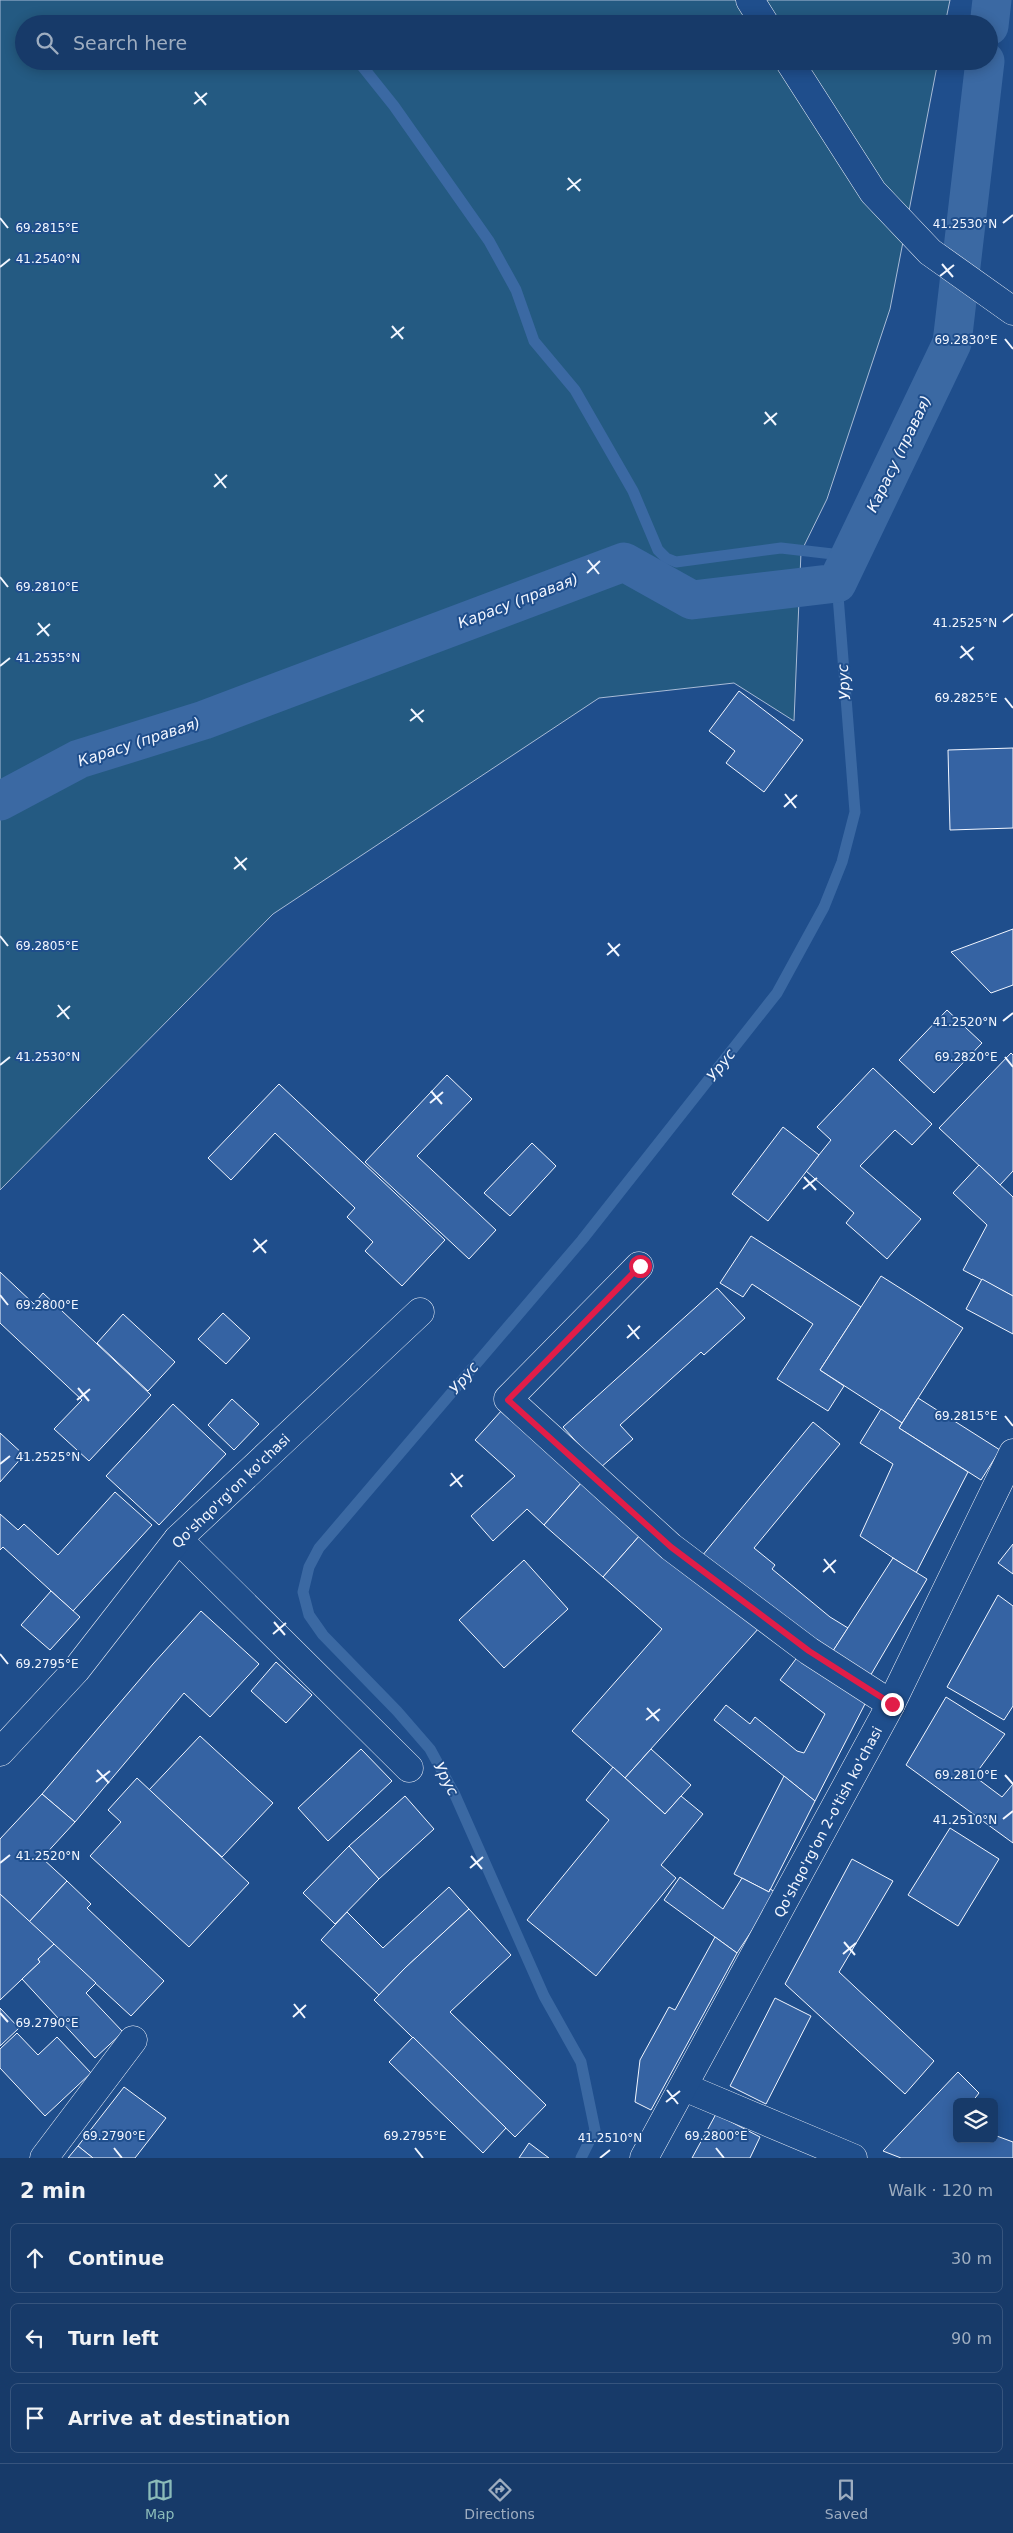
<!DOCTYPE html>
<meta charset="utf-8">
<style>
body{margin:0;font-family:"DejaVu Sans",sans-serif;background:#244571;color:#f1f3f6}
.controls{position:absolute;right:15px;bottom:15px;display:grid;overflow:hidden;border-radius:8px;box-shadow:0 2px 12px #0003}
.controls button{width:45px;height:45px;display:grid;place-items:center;padding:0;border:0;border-bottom:1px solid #36547d;background:#173a69;color:#f1f3f6;font:25px sans-serif}
.stop{position:absolute;width:15px;height:15px;margin:-11px;border:4px solid #e11d48;border-radius:50%;background:#fff}
.stop.end{background:#e11d48;border-color:#fff;box-shadow:0 1px 5px #0008}
.list{margin:0;padding:0;list-style:none}
h2{display:flex;justify-content:space-between;align-items:center;height:65px;margin:0;padding:0 20px;font-size:21px}
h2 small{font-size:16px;font-weight:400;color:#9eadc0}
.list li{display:grid;grid-template-columns:32px 1fr auto;gap:15px;align-items:center;box-sizing:border-box;height:70px;margin:0 10px 10px;padding:0 10px;border:1px solid #36547d;border-radius:8px}
.list b{display:block;font-size:19px;white-space:nowrap}
.list em{font-size:16px;font-style:normal;color:#9eadc0}
.icon{flex:none;width:28px;height:28px;fill:none;stroke:currentColor;stroke-width:2;stroke-linecap:round;stroke-linejoin:round}
.map{position:relative;flex:none;width:1013px;height:2158px;overflow:hidden}
.search{position:absolute;background:#173a69;box-shadow:0 2px 12px #0003;left:15px;right:15px;top:15px;height:55px;display:flex;align-items:center;gap:12px;box-sizing:border-box;padding:0 18px;border-radius:28px;color:#9eadc0;font-size:19px}
.sheet{height:305px;background:#173a69}
nav{display:flex;justify-content:space-around;align-items:center;box-sizing:border-box;height:70px;border-top:1px solid #36547d;background:#173a69;font-size:14px;color:#9eadc0}
nav a{display:grid;justify-items:center;gap:2px}
nav .on{color:#8bbbb9}
.map>svg:first-child{display:block}
.green{fill:#245a82;stroke:#a8bbd7}
.lines{fill:none;stroke-linecap:round;stroke-linejoin:round}
.stream{stroke:#3b69a3;stroke-width:11}
.canal{stroke:#3b69a3;stroke-width:39}
.building{fill:#3563a3;stroke:#f2f6ff}
.minor-casing{stroke:#f2f6ff;stroke-width:29}
.minor{stroke:#1f4e8c;stroke-width:28}
.route{stroke:#e11d48;stroke-width:6}
.ticks{fill:none;stroke:#f2f6ff;stroke-width:2}
.labels{text-anchor:middle;stroke-width:4;stroke-linejoin:round;paint-order:stroke}
.street-label{font-size:14px;fill:#f2f6ff;stroke:#1f4e8c}
.water-label{font-size:15px;font-style:italic;fill:#f2f6ff;stroke:#1f4e8c}
.ticks-label{font-size:12px;text-anchor:middle;fill:#f2f6ff;stroke:#1f4e8c;stroke-width:4;stroke-linejoin:round;paint-order:stroke}
</style>
<div class="map">
<svg width="1013" height="2158" viewBox="0 0 1013 2158">
<rect width="100%" height="100%" fill="#1f4e8c"/>
<polygon class="green" points="0,0 950,0 945,24 24,24 24,61 938,61 890,309 827,499 801,552 794,721 734,683 599,698 273,914 0,1190"/>
<g class="lines">
<g class="stream">
<polyline points="358,61 394,106 489,241 516,290 534,341 575,390 633,491 658,550 666,558 676,562 781,548 850,556"/>
<polyline points="581,2158 595,2130 581,2062 544,1996 455,1795 430,1749 397,1711 323,1635 309,1615 303,1592 309,1567 319,1548 582,1240 777,993 824,907 842,862 855,812 837,583"/>
</g>
<g class="canal">
<polyline points="989,26 992,0"/>
<polyline points="0,801 79,759 204,720 624,562 692,600 837,583 952,343 985,61"/>
</g>
</g>
<g class="building">
<polygon points="739,691 803,740 764,792 726,763 735,751 709,731"/>
<polygon points="1013,748 1013,828 950,830 948,750"/>
<polygon points="1013,929 1013,985 991,993 951,952"/>
<polygon points="947,1010 982,1043 934,1093 899,1060"/>
<polygon points="1011,1053 1013,1055 1013,1171 1000,1185 939,1128"/>
<polygon points="873,1068 932,1124 912,1145 895,1130 860,1166 921,1219 887,1259 846,1223 854,1213 806,1171 831,1140 817,1127"/>
<polygon points="447,1075 472,1099 417,1156 496,1230 469,1259 365,1162"/>
<polygon points="279,1084 445,1240 402,1286 365,1251 373,1242 347,1217 355,1208 275,1133 231,1180 208,1158"/>
<polygon points="783,1127 819,1155 768,1221 732,1194"/>
<polygon points="532,1143 556,1166 510,1216 484,1193"/>
<polygon points="979,1165 1013,1197 1013,1296 963,1270 987,1225 953,1193"/>
<polygon points="751,1236 861,1307 820,1370 844,1386 828,1411 777,1379 813,1324 752,1284 743,1297 720,1283"/>
<polygon points="0,1272 34,1304 43,1293 151,1395 89,1461 54,1429 82,1400 0,1323"/>
<polygon points="881,1276 963,1328 902,1423 820,1370"/>
<polygon points="982,1279 1013,1296 1013,1334 966,1309"/>
<polygon points="717,1288 745,1318 704,1355 701,1352 620,1425 633,1439 600,1468 563,1427"/>
<polygon points="223,1313 250,1338 226,1364 198,1339"/>
<polygon points="123,1314 175,1362 148,1391 97,1343"/>
<polygon points="918,1398 1000,1450 981,1480 899,1428"/>
<polygon points="232,1399 259,1424 234,1450 208,1425"/>
<polygon points="173,1404 226,1454 159,1525 106,1476"/>
<polygon points="881,1409 902,1423 899,1428 968,1472 916,1573 860,1536 893,1464 860,1443"/>
<polygon points="502,1410 583,1481 544,1525 527,1509 493,1541 471,1516 515,1476 475,1440"/>
<polygon points="813,1422 840,1444 754,1548 775,1565 772,1569 830,1617 848,1628 831,1654 702,1556"/>
<polygon points="0,1433 24,1455 0,1482"/>
<polygon points="583,1481 641,1534 603,1577 544,1525"/>
<polygon points="115,1492 152,1525 73,1611 3,1547 0,1550 0,1514 18,1530 24,1524 58,1555"/>
<polygon points="641,1534 759,1628 625,1778 572,1731 662,1629 603,1577"/>
<polygon points="1013,1544 1013,1574 998,1563"/>
<polygon points="893,1558 927,1579 869,1678 831,1654"/>
<polygon points="524,1560 568,1609 504,1668 459,1620"/>
<polygon points="51,1591 80,1617 50,1650 21,1625"/>
<polygon points="998,1595 1013,1606 1013,1706 1004,1720 947,1687"/>
<polygon points="201,1611 259,1664 210,1717 184,1693 75,1822 42,1794 153,1664"/>
<polygon points="802,1651 866,1702 815,1801 714,1720 726,1705 750,1724 755,1717 797,1751 804,1753 825,1714 780,1680"/>
<polygon points="276,1662 312,1695 286,1723 251,1691"/>
<polygon points="946,1697 1005,1734 974,1776 1002,1797 1013,1784 1013,1843 906,1765"/>
<polygon points="200,1736 273,1803 222,1857 149,1790"/>
<polygon points="361,1749 392,1781 328,1841 298,1808"/>
<polygon points="651,1749 691,1785 665,1814 625,1778"/>
<polygon points="613,1767 665,1814 681,1796 703,1814 661,1865 676,1878 596,1976 527,1920 609,1820 586,1800"/>
<polygon points="784,1776 815,1801 769,1892 734,1874"/>
<polygon points="137,1778 249,1883 189,1947 90,1856 121,1822 108,1810"/>
<polygon points="42,1794 75,1822 42,1858 67,1881 29,1922 0,1894 0,1839"/>
<polygon points="405,1796 434,1829 379,1879 349,1846"/>
<polygon points="950,1828 999,1859 958,1926 908,1895"/>
<polygon points="349,1846 379,1879 335,1924 303,1893"/>
<polygon points="852,1859 893,1881 839,1972 934,2061 905,2094 785,1984"/>
<polygon points="680,1877 723,1909 742,1878 769,1892 770,1889 777,1893 737,1953 664,1900"/>
<polygon points="67,1881 91,1904 87,1908 164,1981 131,2016 29,1922"/>
<polygon points="449,1887 469,1909 405,1968 379,1995 321,1940 347,1912 383,1948"/>
<polygon points="0,1894 54,1944 38,1959 40,1962 0,2000"/>
<polygon points="469,1909 511,1955 450,2012 546,2105 515,2137 374,2000 405,1968"/>
<polygon points="715,1937 737,1953 651,2110 635,2102 640,2060 669,2007 675,2010"/>
<polygon points="54,1944 96,1983 86,1993 123,2032 95,2058 22,1979 40,1962 38,1959"/>
<polygon points="775,1998 811,2016 766,2104 730,2086"/>
<polygon points="0,2008 19,2028 0,2046"/>
<polygon points="17,2033 38,2055 57,2037 91,2073 45,2116 0,2068 0,2049"/>
<polygon points="413,2037 506,2128 483,2153 389,2062"/>
<polygon points="958,2072 979,2093 972,2102 957,2102 957,2139 994,2139 994,2135 1013,2142 1013,2158 901,2158 883,2151"/>
<polygon points="124,2087 166,2118 135,2158 93,2158 78,2146"/>
<polygon points="716,2114 760,2137 750,2158 692,2158"/>
<polygon points="529,2143 549,2158 519,2158"/>
<polygon points="78,2146 93,2158 68,2158"/>
</g>
<g class="lines">
<defs>
<g id="minor">
<polyline points="750,0 765,24"/>
<polyline points="789,61 873,192 930,252 1013,311"/>
<polyline points="639,1266 508,1399 671,1547 809,1651 891,1704"/>
<polyline points="178,1539 409,1768"/>
<polyline points="0,1752 76,1670 178,1539 420,1312"/>
<polyline points="684,2087 853,2158"/>
<polyline points="44,2158 133,2040"/>
<polyline points="644,2158 891,1704 1013,1453"/>
</g>
</defs>
<use href="#minor" class="minor-casing"/>
<use href="#minor" class="minor"/>
</g>
<g class="lines">
<polyline class="route" points="640,1266 508,1400 671,1547 809,1651 892,1704"/>
</g>
<path class="ticks" d="M195 92 206 105M194 104 207 93M568 178 580 191M567 190 581 179M0 218 8 228M1003 223 1013 215M942 264 953 277M0 267 10 259M940 276 954 265M392 326 403 339M391 338 404 327M1005 339 1013 349M765 412 776 425M764 424 777 413M215 474 226 488M214 487 227 475M588 560 599 574M587 573 600 561M0 577 8 587M1003 622 1013 614M38 623 49 636M37 635 50 624M961 646 973 660M960 658 974 647M0 666 10 658M1005 698 1013 708M411 709 423 722M410 721 424 710M785 794 796 808M784 807 797 795M235 857 246 870M234 869 247 858M0 936 8 946M608 943 619 956M607 955 620 944M58 1005 69 1019M57 1017 70 1006M1003 1021 1013 1013M1005 1057 1013 1067M0 1065 10 1057M431 1091 442 1104M430 1103 443 1092M804 1177 816 1190M803 1189 817 1178M254 1239 266 1253M253 1252 267 1240M0 1295 8 1305M628 1325 639 1339M627 1338 640 1326M78 1388 89 1401M77 1400 90 1389M1005 1416 1013 1426M0 1464 10 1456M451 1473 462 1487M450 1486 463 1475M824 1559 835 1573M823 1572 836 1560M274 1622 285 1635M273 1634 286 1623M0 1654 8 1664M647 1708 659 1721M646 1720 660 1709M97 1770 109 1783M1005 1775 1013 1784M96 1782 110 1771M1003 1819 1013 1811M471 1856 482 1869M0 1863 10 1855M470 1868 483 1857M844 1942 855 1955M843 1954 856 1943M294 2004 305 2018M0 2013 8 2022M293 2017 306 2005M667 2090 678 2104M666 2102 680 2091M114 2148 122 2158M415 2148 423 2158M716 2148 724 2158M600 2158 610 2150"/>
<g class="labels">
<g class="street-label">
<text transform="translate(231 1491) rotate(-44)" y="5">Qo'shqo'rg'on ko'chasi</text>
<text transform="translate(828 1822) rotate(-62)" y="5">Qo'shqo'rg'on 2-o'tish ko'chasi</text>
</g>
<g class="water-label">
<text transform="translate(899 454) rotate(-64)" y="5">Карасу (правая)</text>
<text transform="translate(518 601) rotate(-21)" y="5">Карасу (правая)</text>
<text transform="translate(844 682) rotate(-94)" y="5">Урус</text>
<text transform="translate(139 742) rotate(-18)" y="5">Карасу (правая)</text>
<text transform="translate(721 1065) rotate(-52)" y="5">Урус</text>
<text transform="translate(464 1378) rotate(-50)" y="5">Урус</text>
<text transform="translate(446 1779) rotate(62)" y="5">Урус</text>
</g>
</g>
<g class="ticks-label">
<text x="965" y="228">41.2530°N</text>
<text x="47" y="232">69.2815°E</text>
<text x="48" y="263">41.2540°N</text>
<text x="966" y="344">69.2830°E</text>
<text x="47" y="591">69.2810°E</text>
<text x="965" y="627">41.2525°N</text>
<text x="48" y="662">41.2535°N</text>
<text x="966" y="702">69.2825°E</text>
<text x="47" y="950">69.2805°E</text>
<text x="965" y="1026">41.2520°N</text>
<text x="966" y="1061">69.2820°E</text>
<text x="48" y="1061">41.2530°N</text>
<text x="47" y="1309">69.2800°E</text>
<text x="966" y="1420">69.2815°E</text>
<text x="48" y="1461">41.2525°N</text>
<text x="47" y="1668">69.2795°E</text>
<text x="966" y="1779">69.2810°E</text>
<text x="965" y="1824">41.2510°N</text>
<text x="48" y="1860">41.2520°N</text>
<text x="47" y="2027">69.2790°E</text>
<text x="114" y="2140">69.2790°E</text>
<text x="415" y="2140">69.2795°E</text>
<text x="716" y="2140">69.2800°E</text>
<text x="610" y="2142">41.2510°N</text>
</g>
</svg>
<div class="controls">
<button><svg class="icon" aria-label="layers" viewBox="0 0 24 24"><path d="M12 4l9 5-9 5-9-5zM3 14l9 5 9-5"/></svg></button>
</div>
<div class="stop" style="left:640px;top:1266px"></div>
<div class="stop end" style="left:892px;top:1704px"></div>
<div class="search"><svg class="icon" aria-label="search" viewBox="0 0 24 24"><circle cx="10" cy="10" r="6"/><path d="M15 15l6 6"/></svg>Search here</div>
</div>
<section class="sheet">
<h2>2 min<small>Walk · 120 m</small></h2>
<ul class="list">
<li><svg class="icon" aria-label="ahead" viewBox="0 0 24 24"><path d="M12 20V5M6 11l6-6 6 6"/></svg><div><b>Continue</b></div><em>30 m</em></li>
<li><svg class="icon" aria-label="left" viewBox="0 0 24 24"><path d="M17 20v-9H6M10 6l-5 5 5 5"/></svg><div><b>Turn left</b></div><em>90 m</em></li>
<li><svg class="icon" aria-label="arrive" viewBox="0 0 24 24"><path d="M6 21V4h12l-3 4 3 4H6"/></svg><div><b>Arrive at destination</b></div></li>
</ul>
</section>
<nav>
<a class="on"><svg class="icon" aria-label="map" viewBox="0 0 24 24"><path d="M3 6l6-2 6 2 6-2v14l-6 2-6-2-6 2zM9 4v14M15 6v14"/></svg>Map</a>
<a><svg class="icon" aria-label="directions" viewBox="0 0 24 24"><path d="M12 3l9 9-9 9-9-9zM9 14v-3h6M13 9l2 2-2 2"/></svg>Directions</a>
<a><svg class="icon" aria-label="saved" viewBox="0 0 24 24"><path d="M7 4h10v16l-5-4-5 4z"/></svg>Saved</a>
</nav>
